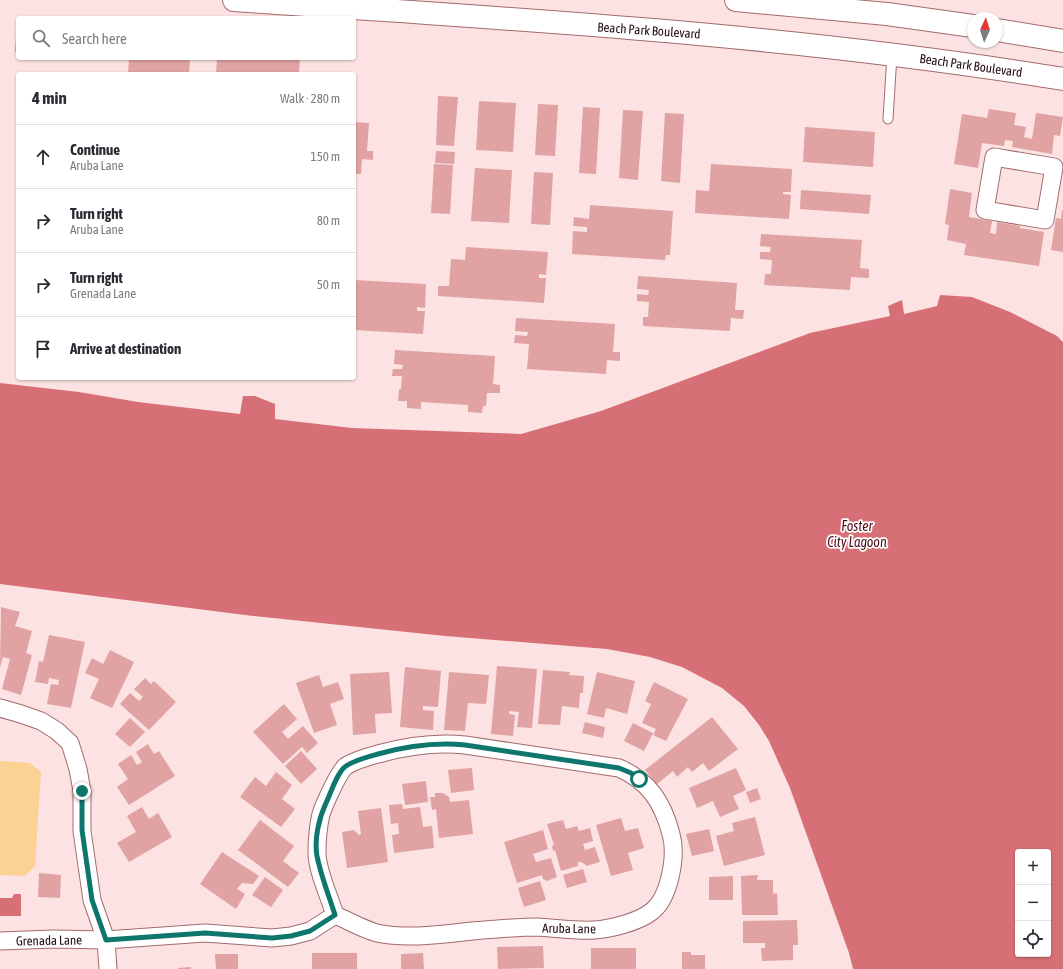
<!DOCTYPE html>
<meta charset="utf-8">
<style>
body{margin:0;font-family:"Asap Condensed",sans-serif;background:#f7f7f7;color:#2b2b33}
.controls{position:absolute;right:12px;bottom:12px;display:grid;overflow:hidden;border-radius:4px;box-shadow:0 1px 3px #0004}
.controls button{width:36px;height:36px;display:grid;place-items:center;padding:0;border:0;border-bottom:1px solid #e1e1e2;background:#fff;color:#2b2b33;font:20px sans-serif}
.compass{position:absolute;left:967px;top:12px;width:36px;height:36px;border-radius:50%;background:#fff;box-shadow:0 1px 3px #0004;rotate:4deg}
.stop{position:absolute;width:12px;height:12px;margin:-9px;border:3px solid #0f766e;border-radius:50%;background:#fff}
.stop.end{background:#0f766e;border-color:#fff;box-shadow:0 1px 4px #0008}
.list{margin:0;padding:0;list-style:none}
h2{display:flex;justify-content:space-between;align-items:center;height:52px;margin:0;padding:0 16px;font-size:17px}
h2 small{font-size:13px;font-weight:400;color:#7c7c81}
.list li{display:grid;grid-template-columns:26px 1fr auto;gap:12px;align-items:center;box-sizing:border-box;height:64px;padding:0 16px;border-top:1px solid #e1e1e2}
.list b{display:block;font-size:15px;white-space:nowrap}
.list p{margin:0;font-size:13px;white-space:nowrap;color:#7c7c81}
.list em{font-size:13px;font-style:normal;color:#7c7c81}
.icon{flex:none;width:22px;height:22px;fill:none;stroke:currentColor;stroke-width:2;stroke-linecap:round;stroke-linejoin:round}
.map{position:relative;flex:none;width:1063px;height:969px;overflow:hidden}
.search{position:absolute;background:#fff;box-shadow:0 1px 3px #0004;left:16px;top:16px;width:340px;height:44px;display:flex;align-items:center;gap:10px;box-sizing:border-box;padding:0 14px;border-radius:4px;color:#7c7c81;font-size:15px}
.panel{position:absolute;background:#fff;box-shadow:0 1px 3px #0004;left:16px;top:72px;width:340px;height:308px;border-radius:4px}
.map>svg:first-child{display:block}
.green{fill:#fbd294}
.water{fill:#d77076;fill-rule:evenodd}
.building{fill:#e0a2a3}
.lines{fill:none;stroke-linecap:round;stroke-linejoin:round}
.service-casing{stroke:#a46a6c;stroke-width:11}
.minor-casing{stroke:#a46a6c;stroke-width:19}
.secondary-casing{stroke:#a46a6c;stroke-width:24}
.service{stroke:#fff;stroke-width:9}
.minor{stroke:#fff;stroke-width:17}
.secondary{stroke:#fff;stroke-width:22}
.route{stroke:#0f766e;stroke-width:5}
.labels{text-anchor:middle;stroke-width:3.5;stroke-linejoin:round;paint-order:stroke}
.street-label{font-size:13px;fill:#250f10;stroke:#fff}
.water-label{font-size:14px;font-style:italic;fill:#4f0e18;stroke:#fff}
</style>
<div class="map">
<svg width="1063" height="969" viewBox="0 0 1063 969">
<rect width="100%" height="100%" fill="#fce2e2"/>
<polygon class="green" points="0,761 30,763 41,772 35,866 25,876 0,875"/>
<g class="water">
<path d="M940 295 972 297 1010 312 1057 336 1063 342V969H853L849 953 790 788 769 741 759 725 744 706 722 688 682 667 650 657 607 649 445 636 253 616 0 584V383L79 392 138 402 240 414 243 396H255L275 404V419L352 428 521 434 601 411 810 333 890 316 888 306 902 300 904 314 937 306ZM1018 852H1048V954H1018Z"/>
<polygon points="14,894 21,894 21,916 0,916 0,898 12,898"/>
</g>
<g class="building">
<polygon points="16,37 18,37 18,52 15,52"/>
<polygon points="129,58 190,59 189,73 177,72 177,74 128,74"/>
<polygon points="217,58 300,58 299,74 216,74"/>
<polygon points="438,96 458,97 454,146 436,145"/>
<polygon points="479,101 516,103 513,152 476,150"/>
<polygon points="538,104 558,105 555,156 535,155"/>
<polygon points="583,107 600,108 596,174 579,173"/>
<polygon points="989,109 1016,113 1014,125 1026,127 1024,137 1032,139 1036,113 1063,117 1060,136 1054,135 1052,154 1012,147 1013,141 1005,140 1004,146 982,143 978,168 954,164 962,114 987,118"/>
<polygon points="623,110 643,111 638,180 619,178"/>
<polygon points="665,113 684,114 680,183 661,181"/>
<polygon points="354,122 369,123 367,151 373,151 373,160 362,159 361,174 354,174"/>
<polygon points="805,127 875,132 873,167 803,162"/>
<polygon points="436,151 455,152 454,164 435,163"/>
<polygon points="434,164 453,165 450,214 431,213"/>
<polygon points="711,164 792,169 791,192 783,192 783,194 791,195 789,219 695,213 696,190 709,191"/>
<polygon points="475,168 512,170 509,223 471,221"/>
<polygon points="534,172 553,173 550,225 531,224"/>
<polygon points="950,189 972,193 969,217 992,221 990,233 996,234 997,222 1020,226 1020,228 1044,232 1039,266 964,255 966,244 947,240 949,225 945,224"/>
<polygon points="801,190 871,195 869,214 800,209"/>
<polygon points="590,205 673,211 670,255 666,255 665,260 572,254 573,231 587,232 587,227 573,226 574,217 589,219"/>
<polygon points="1062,210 1063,210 1063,252 1051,250 1056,218 1061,219"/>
<polygon points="761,234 862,240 860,268 869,269 869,278 851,277 850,290 764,285 765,274 771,274 772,260 760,259 760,252 770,252 771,247 760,246"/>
<polygon points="466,247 548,252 546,275 539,274 539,278 546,278 544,303 438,296 438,286 449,286 451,259 465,260"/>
<polygon points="638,276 737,283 735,310 744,310 743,319 731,318 730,331 643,326 643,317 648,317 649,302 637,301 637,294 648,295 649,290 637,289"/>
<polygon points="354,280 426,284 425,308 417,307 417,311 425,311 423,334 354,330"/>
<polygon points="516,318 615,324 613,352 620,352 620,361 607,360 606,374 527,369 529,344 514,343 515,335 527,336 528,332 515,331"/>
<polygon points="395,350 495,356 493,384 500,385 500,393 487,393 486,406 483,406 482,413 468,412 468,405 421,402 421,409 407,408 407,401 398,401 399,389 401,389 402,376 392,376 393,369 402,369 403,365 394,364"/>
<polygon points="1,607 20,612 15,626 32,631 26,653 32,655 21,695 2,689 10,659 3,657 0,668"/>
<polygon points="49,635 85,642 71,708 47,704 51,684 58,685 59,680 49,678 48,684 35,682 39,661 43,662"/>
<polygon points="110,650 134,662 112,708 90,698 99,679 85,673 92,658 103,664"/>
<polygon points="497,666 537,669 532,728 517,727 519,712 509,711 509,714 515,715 513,736 491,734"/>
<polygon points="405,667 441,671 438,707 423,706 423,710 434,711 433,730 400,727"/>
<polygon points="543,670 570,672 569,675 584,676 583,693 580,693 579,708 562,706 560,725 538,724"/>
<polygon points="389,672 392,713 375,714 376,733 353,735 350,674"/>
<polygon points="449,672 489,675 486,704 468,703 465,731 444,730"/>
<polygon points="597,672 635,681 627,714 606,708 604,718 587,714"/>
<polygon points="319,675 323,687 338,682 344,699 330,704 337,725 314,733 296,683"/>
<polygon points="145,678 151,684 154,681 176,702 149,730 120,704 130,693 139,701 143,697 134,689"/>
<polygon points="654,682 688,699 666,741 653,735 656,729 642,723 651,704 645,701"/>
<polygon points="284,704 297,719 282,732 288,739 303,726 318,743 307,753 302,747 283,764 253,732"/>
<polygon points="712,717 738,749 709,771 703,763 692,772 688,767 677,777 673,771 657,784 645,770"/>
<polygon points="130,718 145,732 130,747 115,734"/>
<polygon points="585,722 605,727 603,738 582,733"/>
<polygon points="633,723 653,733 644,751 624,741"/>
<polygon points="148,744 154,754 159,751 175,776 129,805 117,787 128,779 118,764 131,755 137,765 142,762 136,752"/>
<polygon points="301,751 317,769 301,784 285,766"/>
<polygon points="472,768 474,790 451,793 448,770"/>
<polygon points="736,768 746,790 733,796 739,809 720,817 713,801 697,808 689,788"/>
<polygon points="276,772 292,785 282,799 295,809 281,827 240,797 255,777 266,786"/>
<polygon points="426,781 428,802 405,805 402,784"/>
<polygon points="757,788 761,799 750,803 746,792"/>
<polygon points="435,793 443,793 449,797 450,802 469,800 473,834 439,838 436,809 432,810 430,797 435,797"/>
<polygon points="402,804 403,809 420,807 423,827 432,826 434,848 394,853 392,835 399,834 398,823 391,824 389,805"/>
<polygon points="142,807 149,819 158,813 172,837 129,862 117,843 136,832 127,816"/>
<polygon points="381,808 388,862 347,868 342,832 354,830 359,835 361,834 358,811"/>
<polygon points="755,817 765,855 724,866 716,836 734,831 732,823"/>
<polygon points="621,818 625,831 638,828 644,848 628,853 633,870 611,876 596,825"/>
<polygon points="260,820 294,846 283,861 299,873 288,887 238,850"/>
<polygon points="563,820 566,829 577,826 579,831 590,828 593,841 583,844 585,850 595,847 600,862 586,866 585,864 581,862 578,862 578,866 561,871 555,850 553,851 552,846 554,845 547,824"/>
<polygon points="709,829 714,851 692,856 686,834"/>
<polygon points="543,830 548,849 533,854 536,862 551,858 557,877 547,881 543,879 542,875 517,883 504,842"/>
<polygon points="222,852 259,876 253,884 242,883 237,889 245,894 236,909 200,884"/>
<polygon points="583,869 587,882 567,888 563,875"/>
<polygon points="39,873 61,875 60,898 38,897"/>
<polygon points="758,875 757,880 773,880 773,894 777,893 778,915 742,915 741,876"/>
<polygon points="733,876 733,900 709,900 709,877"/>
<polygon points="265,877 283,890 271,907 252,895"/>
<polygon points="540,881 546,900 524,907 518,888"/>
<polygon points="797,920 798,945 793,945 793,960 762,961 761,948 765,948 765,943 743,943 743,921"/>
<polygon points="543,946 544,968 498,969 497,947"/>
<rect x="591" y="948" width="45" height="21"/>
<polygon points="682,952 691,952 691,955 705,955 705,969 682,969"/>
<rect x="312" y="953" width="45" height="16"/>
<polygon points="423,953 424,969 401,969 401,954"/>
<polygon points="215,954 238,954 238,969 216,969"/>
<polygon points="191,967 191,969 178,969 178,968"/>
</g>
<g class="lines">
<defs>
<polyline id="service" points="888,119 892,55"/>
<g id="minor">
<polygon points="994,157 1054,167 1045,220 985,210"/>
<polyline points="0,708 21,714 41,721 57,731 70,743 78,769 82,791 82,831 92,900 106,940 108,969"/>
<path d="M0 941 53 939 106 940 205 933 272 938 291 936 310 931 335 915C330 898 317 871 317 853 317 840 318 827 321 814 324 805 339 771 346 766 355 760 367 757 378 754 407 746 435 742 465 745L619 768C649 781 663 803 671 834 677 855 670 898 651 912 638 922 611 929 594 930 575 931 556 928 537 927 524 927 510 928 497 929 458 931 416 941 377 933 365 930 347 920 335 915"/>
</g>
<g id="secondary">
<path d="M234 0C511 19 789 34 1063 79"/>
<polyline points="736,0 887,14 973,26"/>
<polyline points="997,30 1063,41"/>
</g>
</defs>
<use href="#service" class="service-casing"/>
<use href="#minor" class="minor-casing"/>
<use href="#secondary" class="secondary-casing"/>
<use href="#service" class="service"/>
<use href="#minor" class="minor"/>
<use href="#secondary" class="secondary"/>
</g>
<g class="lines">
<path class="route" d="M82 791V830L92 900 106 940 205 933 272 938 291 936 310 931 335 915C329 896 321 876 317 856 314 839 319 818 326 803 331 793 337 772 346 766 355 760 367 757 378 754 407 746 435 742 465 745L619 768 631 773 639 779"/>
</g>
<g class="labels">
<g class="street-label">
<text transform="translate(649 30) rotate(4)" y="5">Beach Park Boulevard</text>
<text transform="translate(971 65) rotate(8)" y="5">Beach Park Boulevard</text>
<text transform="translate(569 928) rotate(1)" y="5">Aruba Lane</text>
<text transform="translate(49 940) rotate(-1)" y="5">Grenada Lane</text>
</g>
<g class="water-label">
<text x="857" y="531">Foster<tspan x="857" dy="16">City Lagoon</tspan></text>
</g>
</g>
</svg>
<div class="controls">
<button>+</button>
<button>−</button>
<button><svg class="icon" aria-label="locate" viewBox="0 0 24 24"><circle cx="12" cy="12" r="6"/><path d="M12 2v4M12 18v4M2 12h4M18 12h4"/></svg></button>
</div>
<svg class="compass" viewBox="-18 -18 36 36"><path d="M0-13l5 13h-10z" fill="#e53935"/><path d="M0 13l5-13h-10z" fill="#7c7c81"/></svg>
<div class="stop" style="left:639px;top:779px"></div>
<div class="stop end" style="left:82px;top:791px"></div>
<div class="search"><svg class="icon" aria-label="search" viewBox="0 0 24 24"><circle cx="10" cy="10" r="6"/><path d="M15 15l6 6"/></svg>Search here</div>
<section class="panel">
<h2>4 min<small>Walk · 280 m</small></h2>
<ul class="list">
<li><svg class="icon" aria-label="ahead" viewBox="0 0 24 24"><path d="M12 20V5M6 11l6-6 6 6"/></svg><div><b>Continue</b><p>Aruba Lane</p></div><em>150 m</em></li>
<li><svg class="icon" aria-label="right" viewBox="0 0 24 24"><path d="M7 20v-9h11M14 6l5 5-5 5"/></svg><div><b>Turn right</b><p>Aruba Lane</p></div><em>80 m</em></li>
<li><svg class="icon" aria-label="right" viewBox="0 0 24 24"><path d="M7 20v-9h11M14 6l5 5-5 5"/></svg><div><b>Turn right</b><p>Grenada Lane</p></div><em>50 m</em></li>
<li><svg class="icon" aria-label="arrive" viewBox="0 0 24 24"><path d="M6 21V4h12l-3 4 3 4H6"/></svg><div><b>Arrive at destination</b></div></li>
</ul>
</section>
</div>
